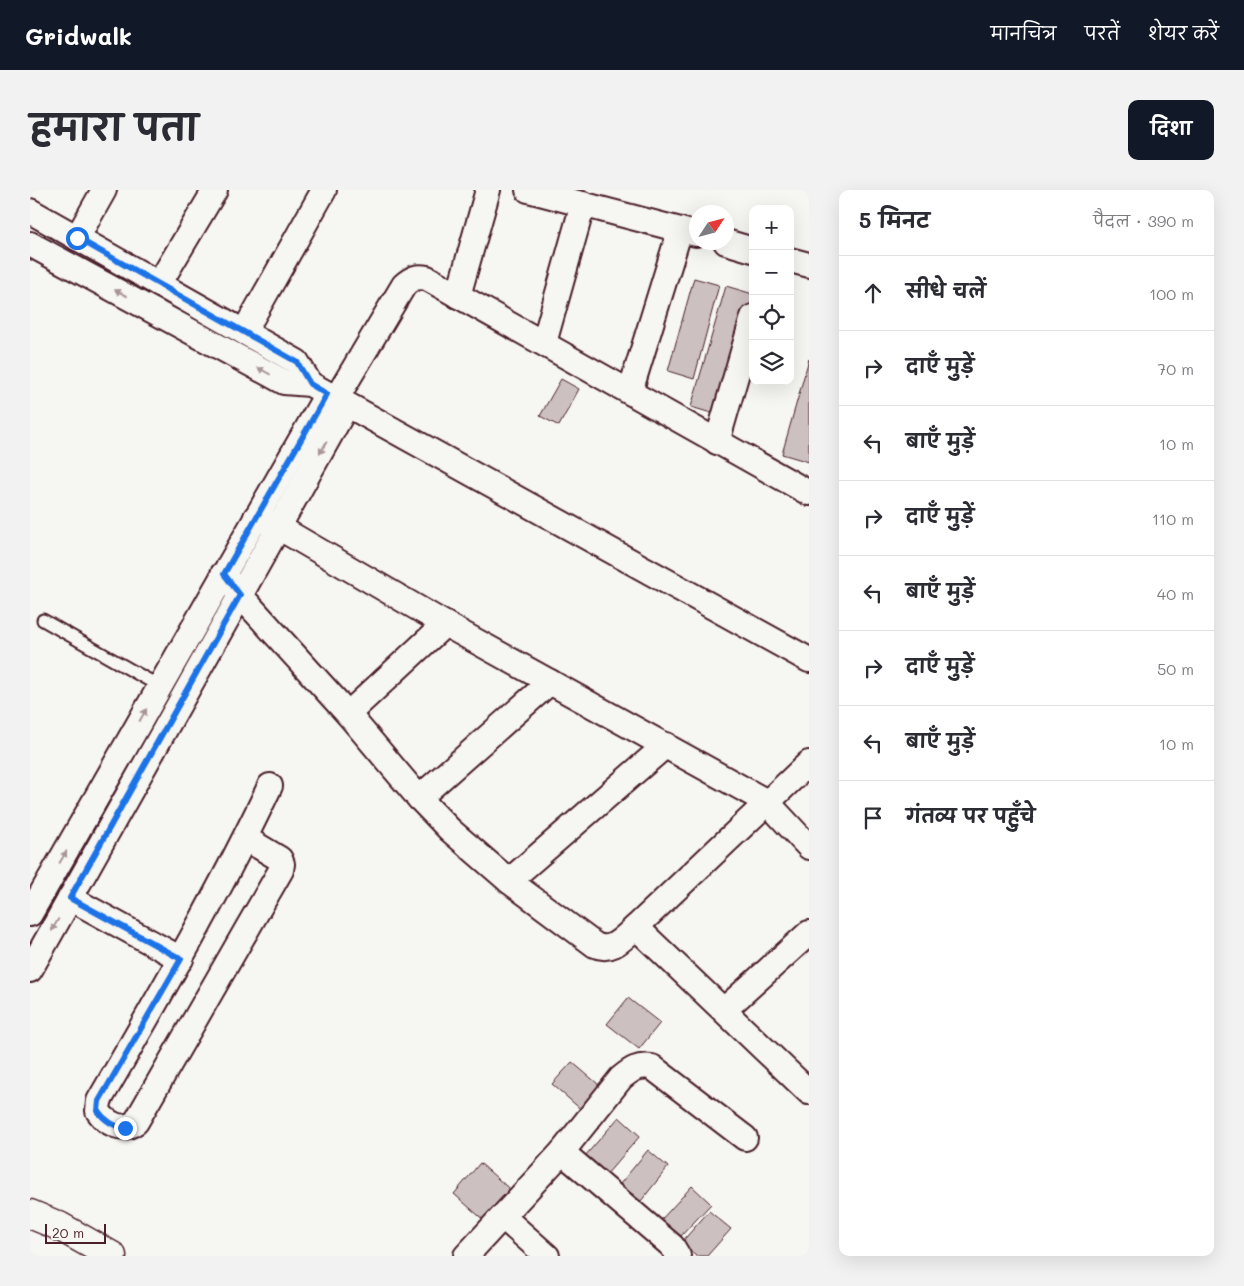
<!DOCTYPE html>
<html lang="hi">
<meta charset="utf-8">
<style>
body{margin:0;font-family:Mali,"Playpen Sans Deva",sans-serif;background:#f2f2f3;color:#2b2b33}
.controls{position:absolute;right:15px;top:15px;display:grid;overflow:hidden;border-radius:10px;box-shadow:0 5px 20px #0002}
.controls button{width:45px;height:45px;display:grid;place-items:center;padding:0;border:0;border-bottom:1px solid #e1e1e2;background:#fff;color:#2b2b33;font:25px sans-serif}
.compass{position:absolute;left:659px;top:15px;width:45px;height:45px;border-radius:50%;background:#fff;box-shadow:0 5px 20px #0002;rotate:54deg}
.scale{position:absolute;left:15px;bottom:12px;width:61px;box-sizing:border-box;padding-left:5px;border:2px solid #4a1f2b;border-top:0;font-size:14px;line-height:18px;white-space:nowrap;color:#4a1f2b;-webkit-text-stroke:4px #f6f6f2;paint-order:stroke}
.stop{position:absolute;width:15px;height:15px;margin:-11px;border:4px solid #1a73e8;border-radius:50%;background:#fff}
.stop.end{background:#1a73e8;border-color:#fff;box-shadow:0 1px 5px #0008}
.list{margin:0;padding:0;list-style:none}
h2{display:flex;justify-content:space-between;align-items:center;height:65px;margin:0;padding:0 20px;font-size:21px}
h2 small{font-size:16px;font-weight:400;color:#7c7c81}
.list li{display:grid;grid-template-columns:32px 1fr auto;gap:15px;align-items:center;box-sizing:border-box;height:75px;padding:0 20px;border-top:1px solid #e1e1e2}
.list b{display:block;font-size:19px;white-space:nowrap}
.list em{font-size:16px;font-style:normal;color:#7c7c81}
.icon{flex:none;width:28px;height:28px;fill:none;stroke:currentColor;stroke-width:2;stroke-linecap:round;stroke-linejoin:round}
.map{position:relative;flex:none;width:779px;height:1066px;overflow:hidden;border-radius:10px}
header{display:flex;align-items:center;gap:30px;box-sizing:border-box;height:70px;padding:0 25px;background:#111827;color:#fff}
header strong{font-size:24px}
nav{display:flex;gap:28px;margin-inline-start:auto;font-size:18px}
.intro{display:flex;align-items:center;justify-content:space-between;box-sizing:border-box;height:120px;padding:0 30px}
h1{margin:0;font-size:35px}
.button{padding:12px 22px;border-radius:10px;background:#111827;color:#fff;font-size:18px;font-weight:700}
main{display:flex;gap:30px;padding:0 30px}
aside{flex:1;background:#fff;border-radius:10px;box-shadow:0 5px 20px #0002}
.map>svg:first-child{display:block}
.building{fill:#ccc1c0;stroke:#4a1f2b}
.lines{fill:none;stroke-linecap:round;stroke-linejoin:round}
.lane-casing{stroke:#4a1f2b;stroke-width:15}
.street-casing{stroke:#4a1f2b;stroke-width:28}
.secondary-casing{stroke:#4a1f2b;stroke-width:31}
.lane{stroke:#f6f6f2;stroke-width:11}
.street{stroke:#f6f6f2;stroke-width:24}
.secondary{stroke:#f6f6f2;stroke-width:28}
.oneway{fill:#a99598}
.route{stroke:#1a73e8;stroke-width:6}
</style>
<header>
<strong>Gridwalk</strong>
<nav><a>मानचित्र</a><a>परतें</a><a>शेयर करें</a></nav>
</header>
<div class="intro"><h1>हमारा पता</h1><a class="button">दिशा</a></div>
<main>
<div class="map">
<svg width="779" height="1066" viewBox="0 0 779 1066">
<rect width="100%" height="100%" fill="#f6f6f2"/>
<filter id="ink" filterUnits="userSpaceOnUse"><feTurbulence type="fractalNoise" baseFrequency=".02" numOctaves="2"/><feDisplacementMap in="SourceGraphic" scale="10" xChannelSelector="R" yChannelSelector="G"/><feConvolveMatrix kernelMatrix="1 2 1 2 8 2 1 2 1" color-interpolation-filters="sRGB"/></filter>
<g filter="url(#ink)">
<g class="building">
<polygon points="664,88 689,95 664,189 638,181"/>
<polygon points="696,96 723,104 723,106 688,225 661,217"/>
<polygon points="779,169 779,272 752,264"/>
<polygon points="531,189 549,199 529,236 510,226"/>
<polygon points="598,808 630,833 609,859 577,834"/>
<polygon points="542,872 575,900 555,923 522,894"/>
<polygon points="589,927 610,946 576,985 555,966"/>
<polygon points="618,960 638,977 611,1011 590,994"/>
<polygon points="450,973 484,1003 457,1033 424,1004"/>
<polygon points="662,996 681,1014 649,1048 630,1031"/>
<polygon points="679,1021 701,1039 677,1066 666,1066 651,1053"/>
</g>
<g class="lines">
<defs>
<polyline id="lane" points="13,430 129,496"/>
<g id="street">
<polyline points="498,0 666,44"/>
<polyline points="0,21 267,172 280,194"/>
<polyline points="47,48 74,0"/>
<polyline points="696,52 723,60"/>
<polyline points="0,54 254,192 280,194 779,470"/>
<polyline points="760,70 779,75"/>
<polyline points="129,94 185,0"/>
<polyline points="428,106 458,0"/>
<polyline points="214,142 294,0"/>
<polyline points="514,153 553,14"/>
<polyline points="600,202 650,40"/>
<path d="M306 209 374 95C382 88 387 86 397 88L779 303"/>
<polyline points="687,252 723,127"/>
<polyline points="226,327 248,337 415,434 737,612 779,657"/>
<path d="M193 384 210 405 318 524 389 608 420 640 479 691 565 755C582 763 593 748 606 737L779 573"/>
<polyline points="318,524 415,434"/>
<polyline points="389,608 520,492"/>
<path d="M215 648 250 669 252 674 251 680 106 932C92 942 77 934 68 921L69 911C129 807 189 704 240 596"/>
<polyline points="479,691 636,555"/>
<polyline points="40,708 151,769"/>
<polyline points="0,724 297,204"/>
<polyline points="606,737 779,902"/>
<polyline points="0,780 317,215"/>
<polyline points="694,820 779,743"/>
<polyline points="532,962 642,1056 648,1066"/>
<polyline points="473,1027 517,1066"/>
<path d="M436 1066 532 962 591 888C602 879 608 875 622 877L715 948"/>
</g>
<polyline id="secondary" points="0,1024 29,1036 82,1066"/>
</defs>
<use href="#lane" class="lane-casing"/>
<use href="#street" class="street-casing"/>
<use href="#secondary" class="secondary-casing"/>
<use href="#lane" class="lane"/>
<use href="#street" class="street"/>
<use href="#secondary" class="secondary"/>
</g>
<defs><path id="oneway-solid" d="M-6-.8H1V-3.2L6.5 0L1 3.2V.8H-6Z" transform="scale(1.25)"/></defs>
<g class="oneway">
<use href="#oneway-solid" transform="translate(91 103) rotate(-152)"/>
<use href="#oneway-solid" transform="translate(234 181) rotate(-152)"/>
<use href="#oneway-solid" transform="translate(293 258) rotate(120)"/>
<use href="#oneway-solid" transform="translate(113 525) rotate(-60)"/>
<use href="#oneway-solid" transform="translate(33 667) rotate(-60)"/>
<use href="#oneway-solid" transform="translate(25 735) rotate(119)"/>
</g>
</g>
<g class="lines" filter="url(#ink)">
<path class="route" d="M47 48 267 172 280 194 297 204 194 384 210 405 40 708 151 769 69 911 68 921C74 930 85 937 95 938"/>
</g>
</svg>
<div class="controls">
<button>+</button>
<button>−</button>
<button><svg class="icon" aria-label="locate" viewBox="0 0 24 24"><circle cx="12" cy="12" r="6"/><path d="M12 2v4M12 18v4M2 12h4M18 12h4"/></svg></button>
<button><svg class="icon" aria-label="layers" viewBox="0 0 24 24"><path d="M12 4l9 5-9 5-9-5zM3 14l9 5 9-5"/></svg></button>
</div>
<svg class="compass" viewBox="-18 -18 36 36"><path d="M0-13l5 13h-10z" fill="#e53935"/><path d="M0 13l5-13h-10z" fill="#7c7c81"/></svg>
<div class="scale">20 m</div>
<div class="stop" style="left:47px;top:48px"></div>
<div class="stop end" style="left:95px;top:938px"></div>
</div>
<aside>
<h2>5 मिनट<small>पैदल · 390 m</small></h2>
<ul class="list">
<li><svg class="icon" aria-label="ahead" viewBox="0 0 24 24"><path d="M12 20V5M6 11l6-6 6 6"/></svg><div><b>सीधे चलें</b></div><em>100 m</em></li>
<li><svg class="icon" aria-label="right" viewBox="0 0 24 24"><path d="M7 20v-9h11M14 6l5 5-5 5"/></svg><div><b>दाएँ मुड़ें</b></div><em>70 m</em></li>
<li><svg class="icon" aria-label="left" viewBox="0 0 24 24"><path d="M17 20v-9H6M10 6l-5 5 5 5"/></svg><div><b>बाएँ मुड़ें</b></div><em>10 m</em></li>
<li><svg class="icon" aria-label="right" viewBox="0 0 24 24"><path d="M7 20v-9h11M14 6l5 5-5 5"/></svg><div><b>दाएँ मुड़ें</b></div><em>110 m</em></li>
<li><svg class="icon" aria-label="left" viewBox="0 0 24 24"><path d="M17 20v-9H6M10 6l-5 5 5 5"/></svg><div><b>बाएँ मुड़ें</b></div><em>40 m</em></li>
<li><svg class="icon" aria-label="right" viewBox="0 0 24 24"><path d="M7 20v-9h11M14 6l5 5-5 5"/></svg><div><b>दाएँ मुड़ें</b></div><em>50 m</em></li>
<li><svg class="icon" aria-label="left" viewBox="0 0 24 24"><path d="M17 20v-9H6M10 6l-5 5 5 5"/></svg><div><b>बाएँ मुड़ें</b></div><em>10 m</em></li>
<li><svg class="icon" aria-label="arrive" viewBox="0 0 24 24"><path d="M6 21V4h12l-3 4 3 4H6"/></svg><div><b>गंतव्य पर पहुँचे</b></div></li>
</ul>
</aside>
</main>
